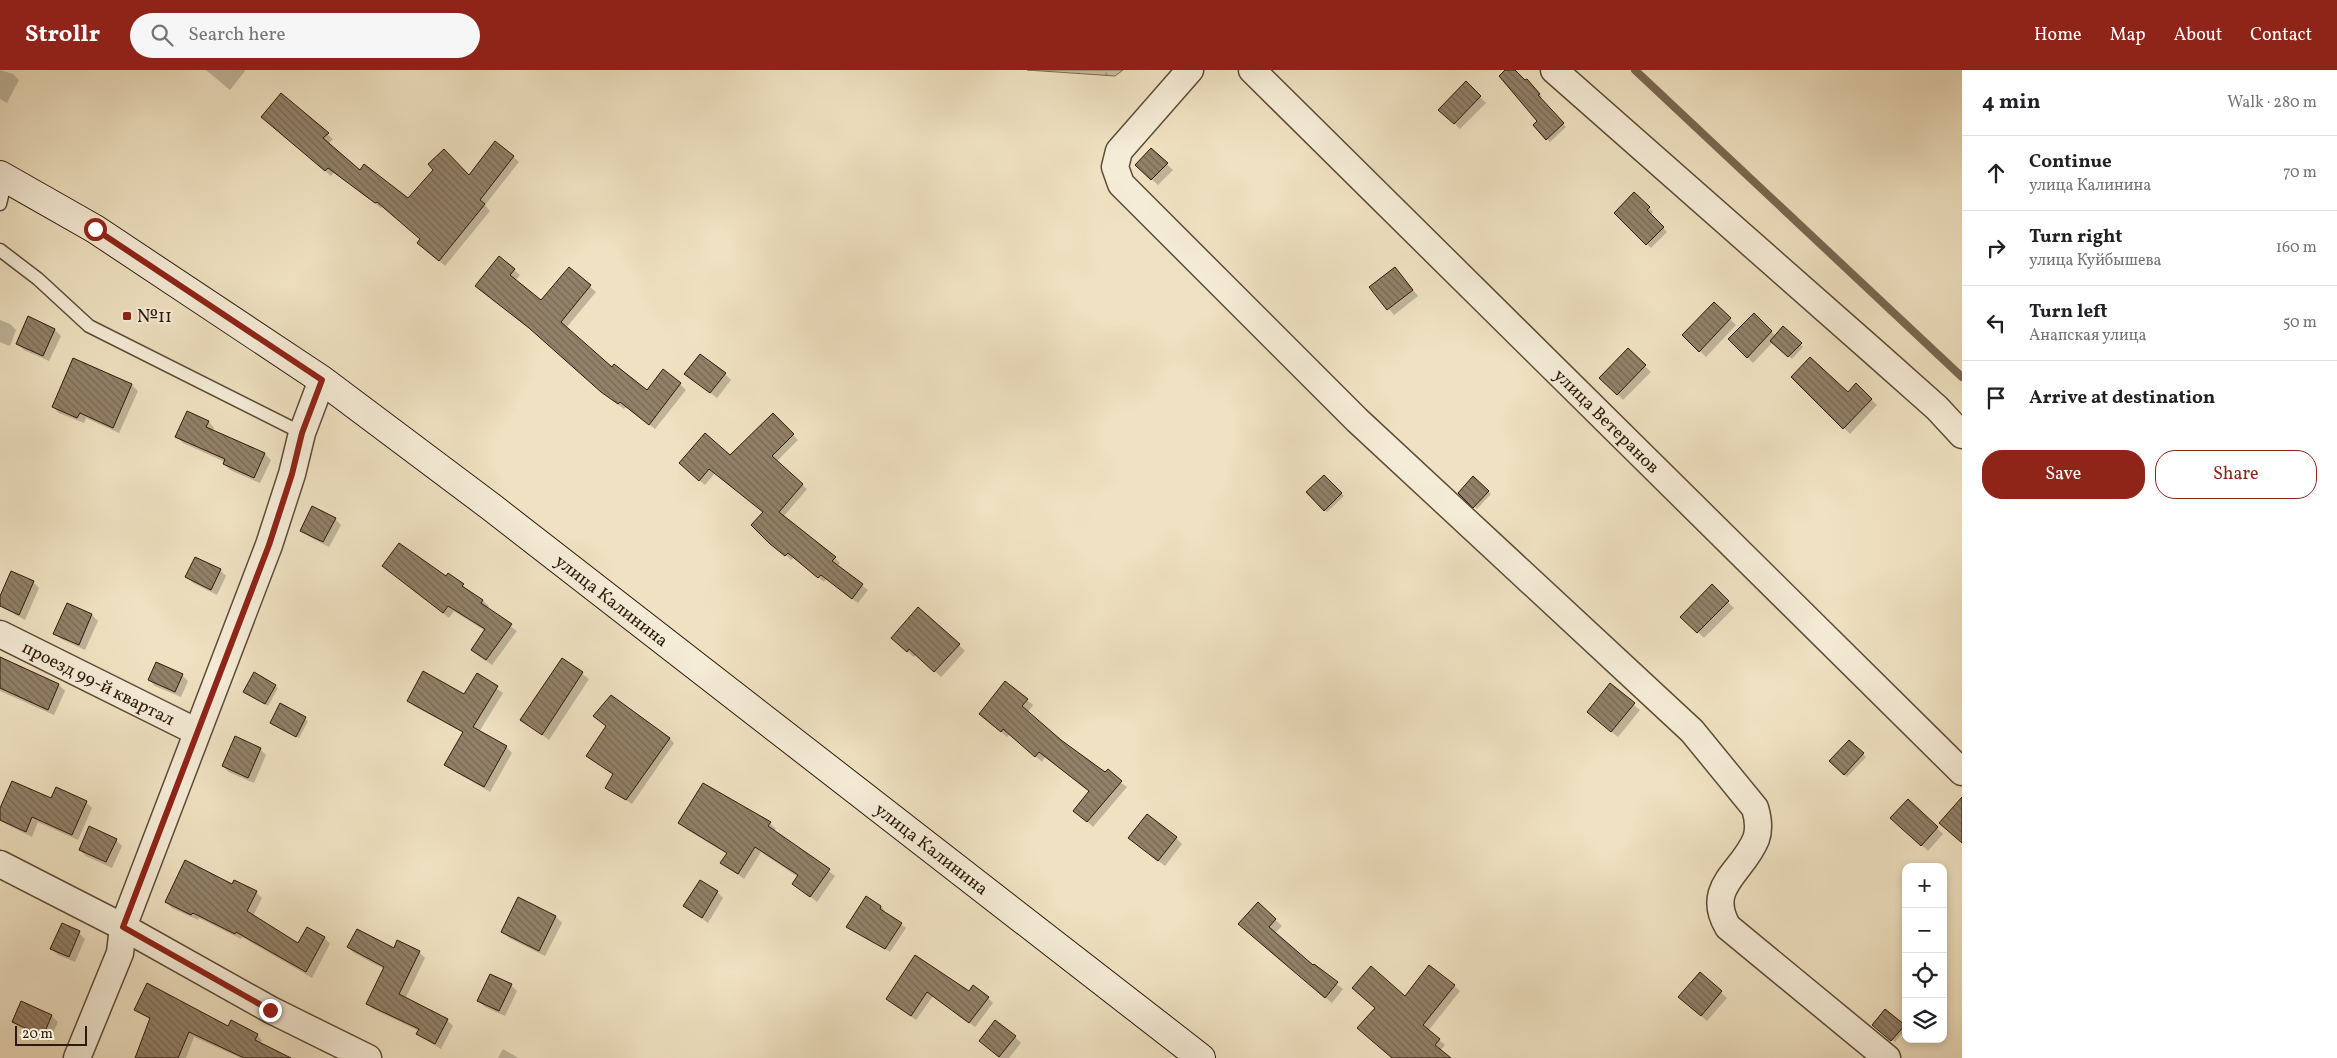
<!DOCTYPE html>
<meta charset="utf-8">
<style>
body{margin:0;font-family:Vollkorn,serif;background:#f6f6f6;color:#202124}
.controls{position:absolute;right:15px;bottom:15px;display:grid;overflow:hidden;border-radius:10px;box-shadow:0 2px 8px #0003}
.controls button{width:45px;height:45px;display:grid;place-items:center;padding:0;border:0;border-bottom:1px solid #e0e0e0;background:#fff;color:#202124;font:25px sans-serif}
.scale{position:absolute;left:15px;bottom:12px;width:72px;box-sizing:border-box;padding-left:5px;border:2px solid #2d1a09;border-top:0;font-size:14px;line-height:18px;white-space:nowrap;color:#2d1a09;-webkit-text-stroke:4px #f5ecd7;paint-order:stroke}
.stop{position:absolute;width:15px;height:15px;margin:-11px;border:4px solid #8f2418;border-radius:50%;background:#fff}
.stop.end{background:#8f2418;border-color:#fff;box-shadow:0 1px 5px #0008}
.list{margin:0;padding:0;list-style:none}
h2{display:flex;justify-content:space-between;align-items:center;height:65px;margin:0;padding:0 20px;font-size:21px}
h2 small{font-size:16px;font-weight:400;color:#757577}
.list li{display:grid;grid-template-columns:32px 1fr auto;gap:15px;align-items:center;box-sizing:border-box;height:75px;padding:0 20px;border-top:1px solid #e0e0e0}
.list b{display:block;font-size:19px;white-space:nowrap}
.list p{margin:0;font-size:16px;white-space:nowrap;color:#757577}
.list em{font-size:16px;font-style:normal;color:#757577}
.actions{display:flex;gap:10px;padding:15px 20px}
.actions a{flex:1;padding:11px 0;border:1px solid #8f2418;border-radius:20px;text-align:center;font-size:18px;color:#8f2418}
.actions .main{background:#8f2418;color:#fff}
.icon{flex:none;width:28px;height:28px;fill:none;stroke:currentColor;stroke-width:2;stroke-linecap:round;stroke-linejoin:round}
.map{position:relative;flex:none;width:1962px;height:988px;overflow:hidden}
header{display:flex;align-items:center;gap:30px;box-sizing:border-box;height:70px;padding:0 25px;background:#8f2418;color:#fff}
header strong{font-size:24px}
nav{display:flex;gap:28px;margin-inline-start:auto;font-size:18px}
.search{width:350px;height:45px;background:#f6f6f6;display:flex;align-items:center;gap:12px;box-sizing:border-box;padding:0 18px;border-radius:28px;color:#757577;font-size:19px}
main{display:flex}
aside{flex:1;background:#fff}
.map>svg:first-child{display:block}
.forest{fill:url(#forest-firs);stroke:#7e6c56}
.shadow{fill:#0003}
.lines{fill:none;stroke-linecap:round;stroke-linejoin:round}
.stream{stroke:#7a6952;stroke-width:8}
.building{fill:url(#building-back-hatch);stroke:#2d1a09}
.service-casing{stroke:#5e4c37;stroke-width:15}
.minor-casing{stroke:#5e4c37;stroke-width:29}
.secondary-casing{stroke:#2d1a09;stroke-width:30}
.service{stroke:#f5ecd7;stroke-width:12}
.minor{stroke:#f5ecd7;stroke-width:26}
.secondary{stroke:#f5ecd7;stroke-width:28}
.route{stroke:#8f2418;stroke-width:6}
.poi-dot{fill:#8f2418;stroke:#f5ecd7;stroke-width:2}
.labels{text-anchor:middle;stroke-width:4;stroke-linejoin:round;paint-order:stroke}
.poi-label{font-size:18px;fill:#2d1a09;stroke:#f5ecd7;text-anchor:start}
.street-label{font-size:18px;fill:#2d1a09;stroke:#f5ecd7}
</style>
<header>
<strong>Strollr</strong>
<div class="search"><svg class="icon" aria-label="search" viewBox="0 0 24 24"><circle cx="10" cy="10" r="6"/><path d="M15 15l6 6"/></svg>Search here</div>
<nav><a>Home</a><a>Map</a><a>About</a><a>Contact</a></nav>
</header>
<main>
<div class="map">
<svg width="1962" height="988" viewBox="0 0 1962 988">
<defs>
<pattern id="forest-firs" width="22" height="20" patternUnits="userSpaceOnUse" patternTransform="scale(1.25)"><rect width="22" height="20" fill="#cebfa2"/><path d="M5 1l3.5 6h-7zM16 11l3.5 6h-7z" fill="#b1a48a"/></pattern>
<pattern id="building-back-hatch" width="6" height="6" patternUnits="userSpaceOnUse" patternTransform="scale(1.25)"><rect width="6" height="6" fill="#928169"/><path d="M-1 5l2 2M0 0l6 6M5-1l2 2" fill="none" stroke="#786955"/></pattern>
</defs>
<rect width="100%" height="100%" fill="#efe1c1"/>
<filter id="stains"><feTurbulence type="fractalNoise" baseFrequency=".004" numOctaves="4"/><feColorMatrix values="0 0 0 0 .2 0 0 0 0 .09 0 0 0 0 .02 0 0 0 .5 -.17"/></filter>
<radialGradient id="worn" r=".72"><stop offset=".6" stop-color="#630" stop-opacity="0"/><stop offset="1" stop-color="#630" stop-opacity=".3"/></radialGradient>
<polygon class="forest" points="1027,0 1123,0 1115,6"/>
<g class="shadow">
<polygon points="0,0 13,4 19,10 7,33 0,29"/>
<polygon points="206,0 244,0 245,1 230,20"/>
<polygon points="1507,0 1514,0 1525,12 1530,13 1542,27 1540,28 1566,57 1550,72 1534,55 1539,51"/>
<polygon points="1466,13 1486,33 1460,59 1440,40"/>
<polygon points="268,52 327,64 333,69 328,74 360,102 409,130 469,107 513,87 519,92 485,135 490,141 445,196 418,173 422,169 383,136 381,138 334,102 331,106"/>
<polygon points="1151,79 1173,100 1158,115 1136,95"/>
<polygon points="1634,124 1653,142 1651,145 1667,162 1651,178 1616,143"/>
<polygon points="1395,198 1418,226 1394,245 1371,217"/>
<polygon points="569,199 596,222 566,258 612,298 647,322 680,314 686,320 655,359 626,337 624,339 608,327 537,263 477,216 514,200 520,205 515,211 542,232"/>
<polygon points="1714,233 1736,255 1706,287 1683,265"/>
<polygon points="1754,245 1776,266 1783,258 1803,277 1792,289 1773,272 1753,293 1730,269"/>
<polygon points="0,250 10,254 16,260 10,276 0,272"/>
<polygon points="55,260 61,266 49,291 24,280 18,274"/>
<polygon points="1628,280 1651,302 1623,330 1601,308"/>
<polygon points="74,289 132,315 138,321 119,363 86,348 84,353 59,343 53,337"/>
<polygon points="686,304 725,304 731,310 717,328"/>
<polygon points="1793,307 1848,324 1856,315 1877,335 1850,364"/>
<polygon points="773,345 798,370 776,392 807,419 783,447 835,488 840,493 837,496 868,520 858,533 826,509 824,512 794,487 791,490 758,460 764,443 715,403 705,415 685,398 730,387"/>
<polygon points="209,352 214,358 213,361 265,384 271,390 260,413 230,400 224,394 225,392 183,373 177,367"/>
<polygon points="1324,406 1344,426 1327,442 1308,422"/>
<polygon points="1473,408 1491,424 1477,439 1459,423"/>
<polygon points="335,449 341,455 329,477 308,466 302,460"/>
<polygon points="384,496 463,515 468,522 483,531 489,536 487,539 517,561 492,595 472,580 485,561 454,541 449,548"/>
<polygon points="220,500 226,506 217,525 193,513 187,507"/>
<polygon points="33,512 39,518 25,550 0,536 0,529"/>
<polygon points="1712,516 1734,538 1704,568 1682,547"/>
<polygon points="67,534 92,545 98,551 85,580 61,569 55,563"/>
<polygon points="898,574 959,575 965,581 941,607 916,584 914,587"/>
<polygon points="0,587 59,615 65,621 54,645 0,621"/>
<polygon points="562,589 589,609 549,670 522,650"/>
<polygon points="182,605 188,611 181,627 155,616 149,610"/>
<polygon points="477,605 503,623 479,662 506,677 512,683 490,722 452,700 446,694 464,663 414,636 408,630 464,626"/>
<polygon points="1610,615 1640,640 1618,667 1594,648"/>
<polygon points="275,616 278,618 268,636 245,622"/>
<polygon points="1027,630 1033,635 1027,643 1060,671 1127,717 1093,757 1081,746 1090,722 1045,687 1042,692 1010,664 1007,667 980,644"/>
<polygon points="281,635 308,651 299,668 272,653"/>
<polygon points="669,668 674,673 632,734 607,718 614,705 587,686"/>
<polygon points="1849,671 1866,687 1847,707 1831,691"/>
<polygon points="260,679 266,685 254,713 229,702 223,696"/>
<polygon points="52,730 86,732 92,738 78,770 38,752 32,767 0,751 0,741"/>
<polygon points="1908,731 1943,764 1928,781 1898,754"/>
<polygon points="680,753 770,753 776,759 774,761 835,806 817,832 793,813 798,807 761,782 744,809 722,793 727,784 686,759"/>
<polygon points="1176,768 1182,774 1165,796 1136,774"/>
<polygon points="116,770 122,776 112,798 86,786 80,780"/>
<polygon points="232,815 256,822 262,828 253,846 299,875 307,859 325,868 330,874 312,908 242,867 241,869 199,848 198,850 172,838 166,832"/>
<polygon points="717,822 723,828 708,853 685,836"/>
<polygon points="519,829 556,847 562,853 545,886 509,868 503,862"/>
<polygon points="1258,834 1282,856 1275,863 1313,897 1343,919 1332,933 1245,860"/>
<polygon points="881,836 885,841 884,843 906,858 890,882 848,856"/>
<polygon points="79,863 85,869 75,892 58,885 52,879"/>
<polygon points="398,872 419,882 425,888 405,929 447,950 453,956 441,979 424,969 418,964 419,961 373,939 367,933 384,899 354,883 348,877 394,880"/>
<polygon points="916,886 970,922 988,928 993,933 975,957 933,926 916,950 887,929"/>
<polygon points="1700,904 1727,928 1707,951 1686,933"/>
<polygon points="511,915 517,921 505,946 485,937 479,931"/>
<polygon points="1454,916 1460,921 1428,961 1445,975 1440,981 1449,988 1393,988 1405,928"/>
<polygon points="22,933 52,946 58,952 49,971 19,957 13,951"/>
<polygon points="135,940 257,965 262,970 260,974 289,988 241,988 194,967 186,988 136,988 151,950"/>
<polygon points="1886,941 1906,958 1895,972 1876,957"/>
<polygon points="1015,967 1021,973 1009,988 1000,988 980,971"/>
<polygon points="503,979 518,988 498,988"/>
</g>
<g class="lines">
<polyline class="stream" points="1635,0 1962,307"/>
</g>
<g class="building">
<polygon points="1505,0 1515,0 1525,10 1527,9 1540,24 1538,25 1564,53 1546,70 1533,55 1537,51 1499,6"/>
<polygon points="1466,11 1481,26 1454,54 1438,40"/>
<polygon points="281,23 329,63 323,68 360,100 364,94 408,128 433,100 428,94 444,79 469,105 495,71 514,86 480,130 485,134 439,191 417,173 420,169 377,132 375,133 328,98 325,101 261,47"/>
<polygon points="1151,78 1168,93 1151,110 1135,95"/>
<polygon points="1634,122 1650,137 1647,140 1664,157 1646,175 1614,143"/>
<polygon points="499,186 515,199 510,205 541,230 569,197 591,215 561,252 612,297 614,294 647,320 663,299 681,313 649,355 620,332 618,334 601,322 529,258 475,216"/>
<polygon points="1395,197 1413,220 1387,240 1369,217"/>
<polygon points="1714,232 1731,248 1699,282 1682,265"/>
<polygon points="1754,243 1772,261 1747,288 1728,269"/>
<polygon points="28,246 55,259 43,286 16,274"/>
<polygon points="1783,256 1802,273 1788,287 1770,271"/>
<polygon points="1628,278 1646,295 1617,325 1599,308"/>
<polygon points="700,284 726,303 710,323 684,304"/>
<polygon points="1810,287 1848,322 1856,313 1872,329 1843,359 1791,307"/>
<polygon points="73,288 132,314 113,358 80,343 77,348 52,337"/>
<polygon points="187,341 209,351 206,357 265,383 254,408 223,394 225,389 175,367"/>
<polygon points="773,343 794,364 772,386 803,414 779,442 836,487 832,491 863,514 852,529 821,505 818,508 788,483 785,486 770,474 751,455 763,442 709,399 699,411 679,393 705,363 730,385"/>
<polygon points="1324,405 1342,423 1324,441 1306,422"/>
<polygon points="1473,406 1489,421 1473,438 1458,423"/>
<polygon points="312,436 336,448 323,472 300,461"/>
<polygon points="399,473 446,506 448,503 464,514 462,516 483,530 481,533 512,554 486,590 471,580 485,559 448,536 443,543 382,496"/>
<polygon points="195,487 221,499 211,520 185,507"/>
<polygon points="11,501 34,511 19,545 0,536 0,526"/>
<polygon points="1712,514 1729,531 1697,563 1680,547"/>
<polygon points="67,533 92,544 79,575 53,564"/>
<polygon points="918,537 960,574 934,602 909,579 907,582 891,568"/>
<polygon points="0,587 59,614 48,640 0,618"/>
<polygon points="562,588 583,602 542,665 520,650"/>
<polygon points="156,592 183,604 175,622 148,610"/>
<polygon points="423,601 464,624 477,603 498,616 473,657 507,676 484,717 444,695 463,662 407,631"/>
<polygon points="254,602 276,615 265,634 243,622"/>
<polygon points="1005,611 1028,629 1022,636 1061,670 1105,702 1108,699 1122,711 1087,752 1073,741 1089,721 1039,682 1035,687 1003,659 1001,662 979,644"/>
<polygon points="1610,613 1635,633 1611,662 1587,642"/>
<polygon points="611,625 670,668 626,730 605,718 613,704 586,686 606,656 593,646"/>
<polygon points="280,633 306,647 296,667 270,653"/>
<polygon points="235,666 261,678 248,708 222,696"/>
<polygon points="1849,670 1864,683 1844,705 1829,691"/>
<polygon points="12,711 51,728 56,717 87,731 72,765 32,747 26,762 0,750 0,738"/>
<polygon points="703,713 771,752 768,756 830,799 810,827 792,814 798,805 755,777 738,804 720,793 727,783 678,753"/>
<polygon points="1962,727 1962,773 1939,753"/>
<polygon points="1908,729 1938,757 1921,776 1890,748"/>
<polygon points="1147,744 1177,767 1158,791 1128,768"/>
<polygon points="89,756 117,769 106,792 79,780"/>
<polygon points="185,790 232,814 234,810 257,821 247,841 298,873 307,857 325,867 306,902 236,862 235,864 193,843 191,845 165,832"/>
<polygon points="700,810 718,821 702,848 683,836"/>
<polygon points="866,826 881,836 880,839 902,853 885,879 846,857"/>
<polygon points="518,827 556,846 539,881 501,862"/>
<polygon points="1258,832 1276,849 1269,857 1313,895 1314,894 1338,912 1325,928 1238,854"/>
<polygon points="62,853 80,861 69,887 50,879"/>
<polygon points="357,859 394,878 397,870 420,881 399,924 448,949 435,974 416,964 419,959 366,934 384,897 347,877"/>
<polygon points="915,885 969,921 973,915 989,927 969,953 927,922 911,946 886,929"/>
<polygon points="1429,895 1455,915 1423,955 1440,969 1435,975 1451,988 1392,988 1357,958 1375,938 1352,918 1371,896 1405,926"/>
<polygon points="1700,902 1722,921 1701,946 1678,927"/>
<polygon points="490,904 512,914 499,941 477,931"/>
<polygon points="147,913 228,956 231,950 258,964 255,970 291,988 244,988 189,962 178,988 135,988 150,948 134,940"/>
<polygon points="21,931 52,945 43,966 12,952"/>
<polygon points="1885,939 1905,955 1891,971 1872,955"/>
<polygon points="995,950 1016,966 999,987 979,971"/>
</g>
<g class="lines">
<defs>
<g id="service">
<polyline points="0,134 6,109"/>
<polyline points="0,180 38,209 89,256 302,363"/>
</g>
<g id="minor">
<path d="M1190 0 1119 81 1115 97 1121 114 1357 350 1692 661 1755 738C1758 748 1760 758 1756 769 1743 802 1704 817 1728 857L1887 988"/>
<path id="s1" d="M1252 0 1962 702"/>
<polyline points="1554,0 1874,282 1937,338 1962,365"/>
<path id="s2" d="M0 564 197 662"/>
<polyline points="0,794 123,857 271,940 368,988"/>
<polyline points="77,988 120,883 123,857 269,475 292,404 302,363 322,310"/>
</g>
<g id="secondary">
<path id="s3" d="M0 105 95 159 322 310 490 436 1201 988"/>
</g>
</defs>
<use href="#service" class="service-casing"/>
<use href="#minor" class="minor-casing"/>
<use href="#secondary" class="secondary-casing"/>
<use href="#service" class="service"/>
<use href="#minor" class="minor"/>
<use href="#secondary" class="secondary"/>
</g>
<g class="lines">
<polyline class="route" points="95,159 322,310 302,363 292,404 269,475 123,857 270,940"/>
</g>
<rect class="poi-dot" x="122" y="241" width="10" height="10" rx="2.5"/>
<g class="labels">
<g class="poi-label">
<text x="137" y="252">№11</text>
</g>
<g class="street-label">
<text dy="6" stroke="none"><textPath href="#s1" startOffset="499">улица Ветеранов</textPath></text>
<text dy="6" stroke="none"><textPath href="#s3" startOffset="746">улица Калинина</textPath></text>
<text dy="6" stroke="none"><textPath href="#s2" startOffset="110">проезд 99-й квартал</textPath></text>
<text dy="6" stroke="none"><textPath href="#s3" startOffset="1151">улица Калинина</textPath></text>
</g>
</g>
<rect width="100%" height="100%" filter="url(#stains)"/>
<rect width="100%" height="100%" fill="url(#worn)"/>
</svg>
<div class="controls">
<button>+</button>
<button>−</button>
<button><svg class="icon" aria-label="locate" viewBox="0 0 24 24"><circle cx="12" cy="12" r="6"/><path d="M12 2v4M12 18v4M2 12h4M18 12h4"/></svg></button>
<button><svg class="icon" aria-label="layers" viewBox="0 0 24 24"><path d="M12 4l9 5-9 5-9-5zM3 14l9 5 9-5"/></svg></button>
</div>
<div class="scale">20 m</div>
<div class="stop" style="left:95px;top:159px"></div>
<div class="stop end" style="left:270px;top:940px"></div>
</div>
<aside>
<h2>4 min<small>Walk · 280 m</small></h2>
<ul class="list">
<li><svg class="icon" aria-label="ahead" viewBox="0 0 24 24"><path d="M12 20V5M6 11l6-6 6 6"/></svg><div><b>Continue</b><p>улица Калинина</p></div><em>70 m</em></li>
<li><svg class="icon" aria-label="right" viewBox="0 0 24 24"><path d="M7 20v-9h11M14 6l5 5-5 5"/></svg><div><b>Turn right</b><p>улица Куйбышева</p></div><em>160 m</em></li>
<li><svg class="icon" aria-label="left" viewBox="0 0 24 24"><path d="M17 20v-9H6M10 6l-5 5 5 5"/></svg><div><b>Turn left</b><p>Анапская улица</p></div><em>50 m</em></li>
<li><svg class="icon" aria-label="arrive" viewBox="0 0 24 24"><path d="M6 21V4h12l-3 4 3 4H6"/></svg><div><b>Arrive at destination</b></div></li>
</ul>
<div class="actions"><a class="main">Save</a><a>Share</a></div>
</aside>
</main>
